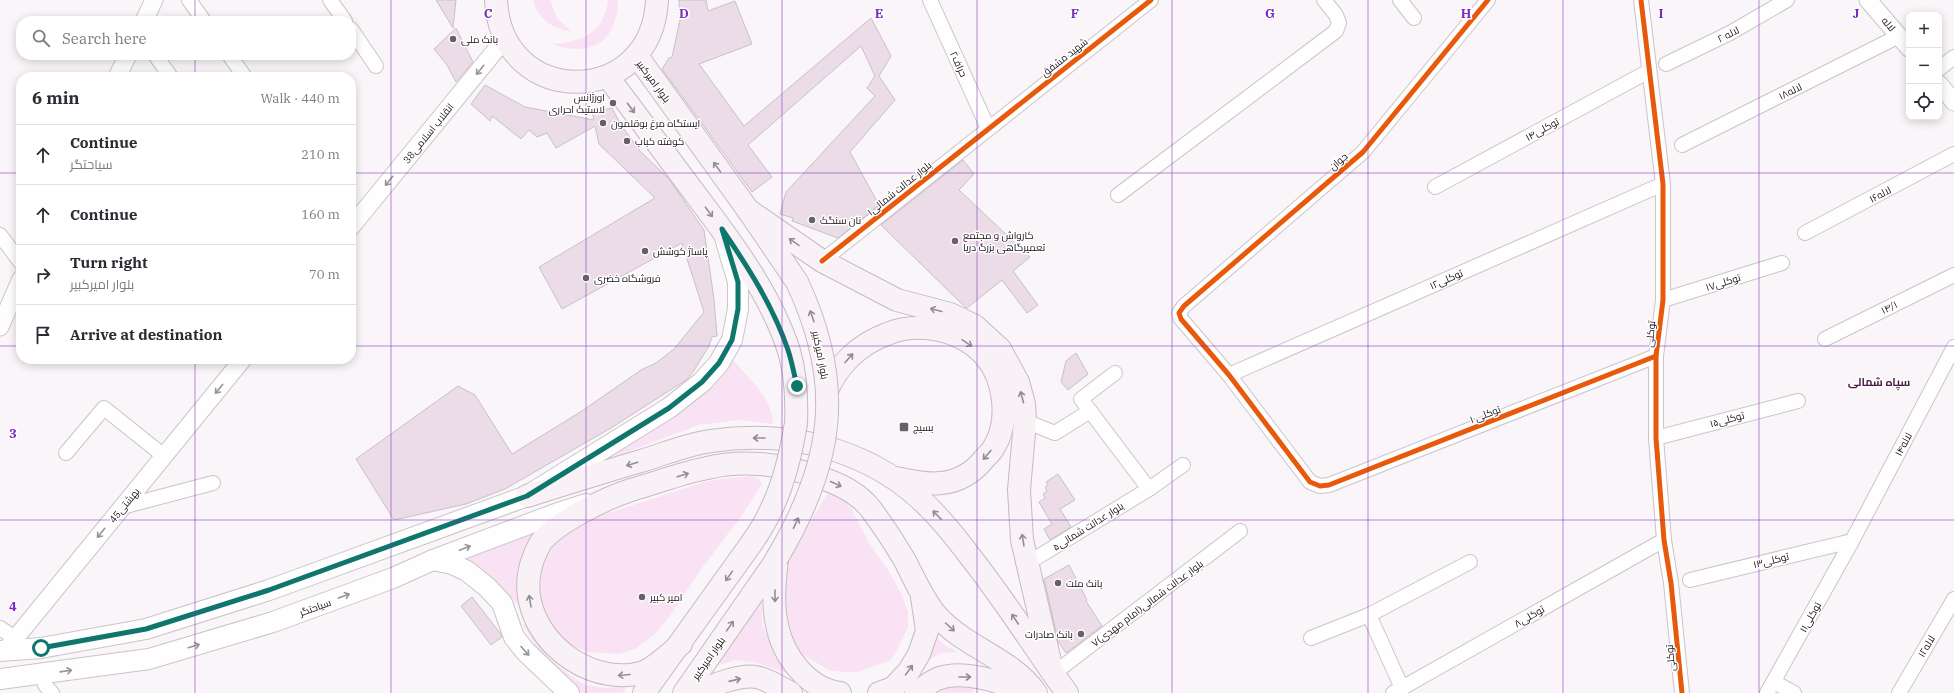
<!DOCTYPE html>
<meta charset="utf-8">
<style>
body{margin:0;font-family:"IBM Plex Serif",Cairo,serif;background:#f7f7f7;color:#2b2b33}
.controls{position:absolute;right:12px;top:12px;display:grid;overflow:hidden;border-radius:8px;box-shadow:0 2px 10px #0003}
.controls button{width:36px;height:36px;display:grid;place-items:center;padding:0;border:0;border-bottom:1px solid #e1e1e2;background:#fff;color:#2b2b33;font:20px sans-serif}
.stop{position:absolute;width:12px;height:12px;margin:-9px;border:3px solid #0f766e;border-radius:50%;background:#fff}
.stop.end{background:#0f766e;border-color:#fff;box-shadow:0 1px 4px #0008}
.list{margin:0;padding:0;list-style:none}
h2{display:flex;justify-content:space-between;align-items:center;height:52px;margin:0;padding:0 16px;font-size:17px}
h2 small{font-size:13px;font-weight:400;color:#7c7c81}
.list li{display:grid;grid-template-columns:26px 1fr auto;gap:12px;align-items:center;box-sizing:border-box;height:60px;padding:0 16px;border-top:1px solid #e1e1e2}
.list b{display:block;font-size:15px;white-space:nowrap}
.list p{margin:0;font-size:13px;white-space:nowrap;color:#7c7c81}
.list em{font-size:13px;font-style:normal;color:#7c7c81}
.icon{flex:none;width:22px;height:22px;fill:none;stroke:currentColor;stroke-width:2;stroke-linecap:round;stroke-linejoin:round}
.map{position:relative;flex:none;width:1954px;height:693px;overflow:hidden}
.search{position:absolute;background:#fff;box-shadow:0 2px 10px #0003;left:16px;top:16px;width:340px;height:44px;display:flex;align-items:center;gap:10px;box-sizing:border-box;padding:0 14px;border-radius:16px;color:#7c7c81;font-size:15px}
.panel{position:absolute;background:#fff;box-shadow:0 2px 10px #0003;left:16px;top:72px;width:340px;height:292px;border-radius:16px}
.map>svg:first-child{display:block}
.green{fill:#fae2f5}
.building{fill:#ebdce8;stroke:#c8c1c6}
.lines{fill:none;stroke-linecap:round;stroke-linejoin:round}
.minor-casing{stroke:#cbc4c9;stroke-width:16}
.tertiary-casing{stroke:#cbc4c9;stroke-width:19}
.secondary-casing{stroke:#cbc4c9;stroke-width:22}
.primary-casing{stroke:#c5bac3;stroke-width:24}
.minor{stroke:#fefefe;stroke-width:14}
.tertiary{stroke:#fefefe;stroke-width:17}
.secondary{stroke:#fefefe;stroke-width:20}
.primary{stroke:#f8f2f6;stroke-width:22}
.primary-bridge-casing{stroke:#c5bac3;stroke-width:24;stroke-linecap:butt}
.primary-bridge{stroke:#f8f2f6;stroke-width:22}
.cycleway-casing{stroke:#fff;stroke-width:8}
.cycleway{stroke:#e8590c;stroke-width:5}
.oneway{stroke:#979396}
.oneway2{stroke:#948c92}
.route{stroke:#0f766e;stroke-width:5}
.grid{fill:none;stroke:#7b2cbf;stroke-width:1;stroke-opacity:0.55}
.poi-dot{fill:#686066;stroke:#fff;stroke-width:1.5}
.labels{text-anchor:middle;stroke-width:3;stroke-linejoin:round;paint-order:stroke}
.street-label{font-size:10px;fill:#191017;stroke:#fff}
.poi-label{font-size:10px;fill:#191017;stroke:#fff;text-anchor:start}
.neighbourhood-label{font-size:11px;font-weight:bold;fill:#4d1844;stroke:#fff}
.grid-label{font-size:13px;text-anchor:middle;font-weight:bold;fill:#7b2cbf;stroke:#fff;stroke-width:3;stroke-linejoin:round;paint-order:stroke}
</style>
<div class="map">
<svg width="1954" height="693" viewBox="0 0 1954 693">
<rect width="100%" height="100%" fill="#faf5f9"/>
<g class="green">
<path d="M533 0H550L557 18 571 31C553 30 537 18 533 0Z"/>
<path d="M608 0H618C617 42 591 58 552 44 582 42 604 33 608 0Z"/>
<path d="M732 359C748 377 773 399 773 424L740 420 699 425 592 465Z"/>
<polygon points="751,476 758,478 762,484 742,515 702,568 670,616 655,634 635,649 619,654 587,652 574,646 561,637 550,626 536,594 538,575 544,560 557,540 570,527 602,515 704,482 720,479"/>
<polygon points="829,491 847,500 869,543 888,570 903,597 908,612 908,627 898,648 891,660 858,672 844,672 829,670 803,655 792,641 785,626 782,580 792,552"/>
<path d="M541 528C521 552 514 574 519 606L495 583 463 559Z"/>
<polygon points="762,594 762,625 777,657 796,676 757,663 736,660 709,668"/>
<polygon points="529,623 548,657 567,673 585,685 607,688 628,685 623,693 579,693 563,680 545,660 523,625"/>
<polygon points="937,638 946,646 958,652 942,653 923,663"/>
<polygon points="943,687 975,687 972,693 940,693"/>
</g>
<g class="building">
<polygon points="436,0 456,0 453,28"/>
<polygon points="679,0 706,0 708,11 735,1 752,44 699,64 744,126 871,18 891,56 879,76 895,100 850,152 879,205 838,238 792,221 793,218 780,214 786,192 875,96 867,88 875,76 861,46 748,145 772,177 752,192 662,69 669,58 672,57 680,20"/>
<polygon points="456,28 473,62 456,82 447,65 434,49"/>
<polygon points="485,85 525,107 594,120 592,112 612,108 621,125 640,151 669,179 704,230 714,299 717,336 712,337 709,346 693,372 686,380 611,428 505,489 466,504 394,520 356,459 458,386 475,395 512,454 582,411 641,370 656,363 674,349 704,312 682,243 562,309 539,267 655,198 599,144 595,126 556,148 547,133 537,137 529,130 521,139 492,116 490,121 471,104"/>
<polygon points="963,160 974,174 959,190 1030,257 1013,271 1038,305 1027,313 1002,280 967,308 966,308 881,225"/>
<polygon points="1076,353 1088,374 1068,390 1061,382 1066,361"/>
<polygon points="1058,474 1075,500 1060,509 1071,527 1050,540 1044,529 1052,524 1039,502 1045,498 1043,494 1047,491 1045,487 1048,485 1046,482"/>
<polygon points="1069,565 1087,600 1086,601 1102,626 1066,653 1058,641 1044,579"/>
<polygon points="472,597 500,633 502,637 491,645 461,606"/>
</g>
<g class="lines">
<defs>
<g id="minor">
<polyline points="189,0 204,21"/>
<polyline points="330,0 345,21"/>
<polyline points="930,0 988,128"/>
<polyline points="1400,0 1414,18"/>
<polyline points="1488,0 1363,152 1184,306 1179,313 1181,319 1229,375 1310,482 1320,486 1329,485 1656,356"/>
<polyline points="1641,0 1663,184 1663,300 1656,356 1656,438 1664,540 1671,583 1682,693"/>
<polyline points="351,29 376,66"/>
<polyline points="155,55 171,77"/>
<polyline points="229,55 245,77"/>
<polyline points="1666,64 1730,33 1787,0"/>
<polyline points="1939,69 1954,57"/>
<polyline points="1682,145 1899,36"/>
<polyline points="1435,187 1649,71"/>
<polyline points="1118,195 1336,31 1339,23 1336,15 1324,0"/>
<polyline points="1805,233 1954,154"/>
<polyline points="0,235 21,263"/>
<polyline points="822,261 1151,0"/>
<polyline points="1663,300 1782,263"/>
<polyline points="1825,339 1954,275"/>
<polyline points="1115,373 1081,399 1149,489"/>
<polyline points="1229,375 1663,184"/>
<polyline points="1025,421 1055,433 1090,411"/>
<polyline points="1656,438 1798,401"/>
<polyline points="66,453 104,408 164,456"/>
<polyline points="122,507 213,483"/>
<polyline points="1028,563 1149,489 1183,465"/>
<polyline points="1690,580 1852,541"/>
<polyline points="1369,615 1402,688"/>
<polyline points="0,628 15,638"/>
<polyline points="1311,638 1369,615 1470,562"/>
<polyline points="1053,674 1240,531"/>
<polyline points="1774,682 1794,693"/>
<polyline points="45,685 52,693"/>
<polyline points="1393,693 1664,540"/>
<polyline points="1767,693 1852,541 1954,347"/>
<polyline points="1899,693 1954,599"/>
</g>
<g id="tertiary">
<polyline points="1868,0 1909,48"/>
<polyline points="144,21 154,0"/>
<polyline points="117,77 128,55"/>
<polyline points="1939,84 1954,102"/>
<polyline points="351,227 504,40"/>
<polyline points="0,327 21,279"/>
<polyline points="5,651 243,359"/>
</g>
<g id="secondary">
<polyline points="433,560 452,564 467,571 487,587 502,603 514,637 525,651 569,693"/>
<polyline points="0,651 41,648 146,629 269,590 527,496 669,408 702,382 719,363 732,340 738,309 738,282 725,238"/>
<polyline points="0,679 149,659 273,622 393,578 433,560 558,513 586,504"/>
</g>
<g id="primary">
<path d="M496 0C501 109 652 109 657 0"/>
<polyline points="637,56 748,210 797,282"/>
<path d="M608 77C636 115 665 153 693 191 730 240 770 292 789 351 796 375 797 399 796 423"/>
<polyline points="748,210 822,261 897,300 950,314 975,326 1000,349 1018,382 1024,404 1025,421 1019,490 1022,540 1050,661"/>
<path d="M827 391C838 364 860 344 887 334 919 321 961 329 985 356 1005 379 1010 421 994 447 992 452 987 455 984 459 974 472 958 482 941 483 925 485 910 481 896 478"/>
<path d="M527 496C565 484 603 472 641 461 664 454 688 444 711 441 784 430 863 447 919 498 938 515 954 535 969 555 1004 599 1034 647 1067 693"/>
<path d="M777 558C775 579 772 603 777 625 783 656 808 689 840 693"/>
<path d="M681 644C670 653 658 665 646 671 635 676 619 676 608 674 558 665 515 614 532 562 534 556 538 547 541 542 557 522 606 498 631 490 656 483 681 473 707 468 743 459 783 464 818 477 838 483 857 492 870 508 882 524 894 542 904 559 914 578 923 600 937 616 966 648 1011 658 1036 693"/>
<polyline points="644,693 751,544"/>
<polyline points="684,693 777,559"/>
<path d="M699 693C711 685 741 674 756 677 768 679 780 688 791 693"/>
<polyline points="879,693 893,688 909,671 919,654 927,631 922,597"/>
<path d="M916 693C923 688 929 683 937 679 962 669 1001 681 1023 693"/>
</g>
</defs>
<use href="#minor" class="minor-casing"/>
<use href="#tertiary" class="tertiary-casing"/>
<use href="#secondary" class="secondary-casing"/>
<use href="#primary" class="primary-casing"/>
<use href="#minor" class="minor"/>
<use href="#tertiary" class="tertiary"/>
<use href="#secondary" class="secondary"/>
<use href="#primary" class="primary"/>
<defs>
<g id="primary-bridge">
<path d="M751 544C758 534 765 523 770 512 784 484 791 454 796 423"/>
<path d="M777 558C834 462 845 384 797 282"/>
</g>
</defs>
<use href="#primary-bridge" class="primary-bridge-casing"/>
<use href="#primary-bridge" class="primary-bridge"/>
<defs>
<g id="cycleway">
<polyline points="1488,0 1363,152 1184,306 1179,313 1181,319 1229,375 1310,482 1320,486 1329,485 1656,356"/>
<polyline points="1641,0 1663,184 1663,300 1656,356 1656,438 1664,540 1671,583 1682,693"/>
<polyline points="822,261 1151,0"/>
</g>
</defs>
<use href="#cycleway" class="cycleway-casing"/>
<use href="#cycleway" class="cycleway"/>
</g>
<defs><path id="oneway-shaft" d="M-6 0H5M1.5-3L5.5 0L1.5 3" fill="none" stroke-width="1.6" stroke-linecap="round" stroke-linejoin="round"/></defs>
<g class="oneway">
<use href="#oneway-shaft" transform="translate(480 70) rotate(129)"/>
<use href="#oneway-shaft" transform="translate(389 181) rotate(129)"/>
<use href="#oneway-shaft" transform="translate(219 389) rotate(129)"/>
<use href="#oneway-shaft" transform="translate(101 533) rotate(129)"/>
<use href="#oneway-shaft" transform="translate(465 548) rotate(-21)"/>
<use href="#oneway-shaft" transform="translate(344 596) rotate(-20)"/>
<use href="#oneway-shaft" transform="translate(194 646) rotate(-17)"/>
<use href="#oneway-shaft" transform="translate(525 651) rotate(48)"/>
<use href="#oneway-shaft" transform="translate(66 671) rotate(-8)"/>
</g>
<g class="oneway2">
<use href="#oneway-shaft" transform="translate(631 108) rotate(53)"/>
<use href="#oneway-shaft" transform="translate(717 167) rotate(-126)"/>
<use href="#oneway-shaft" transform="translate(709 212) rotate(53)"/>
<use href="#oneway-shaft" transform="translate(794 242) rotate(-145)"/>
<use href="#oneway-shaft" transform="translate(936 310) rotate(-165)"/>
<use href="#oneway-shaft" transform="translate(812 316) rotate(-109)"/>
<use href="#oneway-shaft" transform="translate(967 343) rotate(34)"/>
<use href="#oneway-shaft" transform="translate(849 358) rotate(-48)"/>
<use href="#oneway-shaft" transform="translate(1022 397) rotate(-105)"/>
<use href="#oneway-shaft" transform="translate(759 438) rotate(180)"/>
<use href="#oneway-shaft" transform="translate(987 455) rotate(131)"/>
<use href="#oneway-shaft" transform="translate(632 464) rotate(163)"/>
<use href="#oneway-shaft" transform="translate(683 475) rotate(-17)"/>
<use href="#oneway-shaft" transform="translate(836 484) rotate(25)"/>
<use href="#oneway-shaft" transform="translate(937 515) rotate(-135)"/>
<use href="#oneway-shaft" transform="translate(796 523) rotate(-65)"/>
<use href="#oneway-shaft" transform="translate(1023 540) rotate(-99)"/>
<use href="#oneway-shaft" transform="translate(729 576) rotate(125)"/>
<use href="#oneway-shaft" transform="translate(775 596) rotate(90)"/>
<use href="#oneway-shaft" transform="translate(530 601) rotate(-100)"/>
<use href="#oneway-shaft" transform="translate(1015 619) rotate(-124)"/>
<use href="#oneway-shaft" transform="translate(730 626) rotate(-55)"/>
<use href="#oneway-shaft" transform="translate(950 627) rotate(42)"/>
<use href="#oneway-shaft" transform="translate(909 670) rotate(-54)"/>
<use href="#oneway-shaft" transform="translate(624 675) rotate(175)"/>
<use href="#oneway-shaft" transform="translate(965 677)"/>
<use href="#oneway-shaft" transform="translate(735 680) rotate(-13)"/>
</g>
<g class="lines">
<path class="route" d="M41 648 146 629 269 590 527 496 669 408 702 382 719 363 732 340 738 309V282L722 229C748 267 773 306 788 350 792 362 794 374 797 386"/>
</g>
<path class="grid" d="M195 0V21M391 0V693M586 0V693M782 0V693M977 0V693M1172 0V693M1368 0V693M1563 0V693M1759 0V693M195 55V77M0 173H21M351 173H1954M0 346H21M351 346H1954M195 359V693M0 520H1954"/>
<g class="poi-dot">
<circle cx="453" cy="39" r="4"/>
<circle cx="613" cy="103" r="4"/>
<circle cx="603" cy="123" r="4"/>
<circle cx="627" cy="141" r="4"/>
<circle cx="812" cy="220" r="4"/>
<circle cx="955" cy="241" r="4"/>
<circle cx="645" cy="251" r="4"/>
<circle cx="586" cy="278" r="4"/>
<rect x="899" y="422" width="10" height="10" rx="2"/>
<circle cx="1058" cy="583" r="4"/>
<circle cx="642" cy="597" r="4"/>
<circle cx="1081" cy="634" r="4"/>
</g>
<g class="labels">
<g class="street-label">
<text transform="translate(1889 24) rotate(50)" y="4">لاله</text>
<text transform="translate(1728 34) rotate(-27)" y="4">لاله۲۰</text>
<text transform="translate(1064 57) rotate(-38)" y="4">شهید مشفق</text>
<text transform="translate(959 64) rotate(65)" y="4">حراف۲</text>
<text transform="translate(654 81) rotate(54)" y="4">بلوار امیرکبیر</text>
<text transform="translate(1790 91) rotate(-27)" y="4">لاله۱۸</text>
<text transform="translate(1542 129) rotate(-29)" y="4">توکلی۱۴</text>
<text transform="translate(428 133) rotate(-51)" y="4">38انقلاب اسلامی</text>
<text transform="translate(1338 161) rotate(-41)" y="4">جوان</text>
<text transform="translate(899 188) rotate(-39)" y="4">بلوار عدالت شمالی۱</text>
<text transform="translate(1880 194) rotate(-28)" y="4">لاله۱۶</text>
<text transform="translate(1446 279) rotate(-24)" y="4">توکلی۱۲</text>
<text transform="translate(1723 282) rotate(-17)" y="4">توکلی۱۷</text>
<text transform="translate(1889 307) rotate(-26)" y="4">۱۴/۱</text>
<text transform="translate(1650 334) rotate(-84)" y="4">توکلی</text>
<text transform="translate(821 355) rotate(79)" y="4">بلوار امیرکبیر</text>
<text transform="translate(1485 414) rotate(-21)" y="4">۱۰توکلی</text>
<text transform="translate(1727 419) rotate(-15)" y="4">توکلی۱۵</text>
<text transform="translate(1903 444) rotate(-62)" y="4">لاله۱۴</text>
<text transform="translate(124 505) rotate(-51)" y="4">بهشتی45</text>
<text transform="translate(1088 526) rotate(-32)" y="4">بلوار عدالت شمالی۵</text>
<text transform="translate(1771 560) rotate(-14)" y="4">توکلی۱۳</text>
<text transform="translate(1147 603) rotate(-37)" y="4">۷بلوار عدالت شمالی(امام مهدی)</text>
<text transform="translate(315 607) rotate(-20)" y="4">سیاحتگر</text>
<text transform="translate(1529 616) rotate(-30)" y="4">توکلی۸</text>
<text transform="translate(1810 617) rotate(-61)" y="4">توکلی۱۱</text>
<text transform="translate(1926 646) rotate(-59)" y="4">لاله۱۲</text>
<text transform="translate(708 658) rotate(-55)" y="4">بلوار امیرکبیر</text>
<text transform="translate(1670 658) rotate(-95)" y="4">توکلی</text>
</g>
<g class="poi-label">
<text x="461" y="43">بانک ملی</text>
<text x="605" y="101" text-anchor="end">اورژانس<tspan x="605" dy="12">لاستیک احرارى</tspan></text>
<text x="611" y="127">ایستگاه مرغ بوقلمون</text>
<text x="635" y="145">کوفته کباب</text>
<text x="820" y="224">نان سنگک</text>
<text x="963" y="239">کارواش و مجتمع<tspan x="963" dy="12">تعمیرگاهی بزرگ دریا</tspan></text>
<text x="653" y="255">پاساژ کوشش</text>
<text x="594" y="282">فروشگاه خضری</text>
<text x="913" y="431">بسیج</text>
<text x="1066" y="587">بانک ملت</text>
<text x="650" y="601">امیر کبیر</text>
<text x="1073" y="638" text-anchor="end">بانک صادرات</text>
</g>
<g class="neighbourhood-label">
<text x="1879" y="386">سپاه شمالی</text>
</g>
</g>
<g class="grid-label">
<text x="488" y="18">C</text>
<text x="684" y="18">D</text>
<text x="879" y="18">E</text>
<text x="1075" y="18">F</text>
<text x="1270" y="18">G</text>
<text x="1466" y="18">H</text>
<text x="1661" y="18">I</text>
<text x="1856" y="18">J</text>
<text x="13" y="438">3</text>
<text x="13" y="611">4</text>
</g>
</svg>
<div class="controls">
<button>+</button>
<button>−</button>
<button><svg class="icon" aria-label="locate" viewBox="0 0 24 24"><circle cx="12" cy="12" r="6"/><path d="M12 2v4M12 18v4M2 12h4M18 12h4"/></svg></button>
</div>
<div class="stop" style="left:41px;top:648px"></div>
<div class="stop end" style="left:797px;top:386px"></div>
<div class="search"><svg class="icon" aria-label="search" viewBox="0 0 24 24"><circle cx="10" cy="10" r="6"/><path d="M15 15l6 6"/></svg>Search here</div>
<section class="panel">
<h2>6 min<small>Walk · 440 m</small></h2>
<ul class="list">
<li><svg class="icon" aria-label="ahead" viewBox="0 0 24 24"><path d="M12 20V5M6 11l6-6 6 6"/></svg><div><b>Continue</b><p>سیاحتگر</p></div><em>210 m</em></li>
<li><svg class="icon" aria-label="ahead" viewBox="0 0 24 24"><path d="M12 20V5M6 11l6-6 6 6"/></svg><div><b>Continue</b></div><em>160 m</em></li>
<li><svg class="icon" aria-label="right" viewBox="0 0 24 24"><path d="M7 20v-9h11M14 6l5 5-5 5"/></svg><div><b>Turn right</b><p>بلوار امیرکبیر</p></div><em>70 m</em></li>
<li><svg class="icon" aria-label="arrive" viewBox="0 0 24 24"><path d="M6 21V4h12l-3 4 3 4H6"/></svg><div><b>Arrive at destination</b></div></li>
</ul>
</section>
</div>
